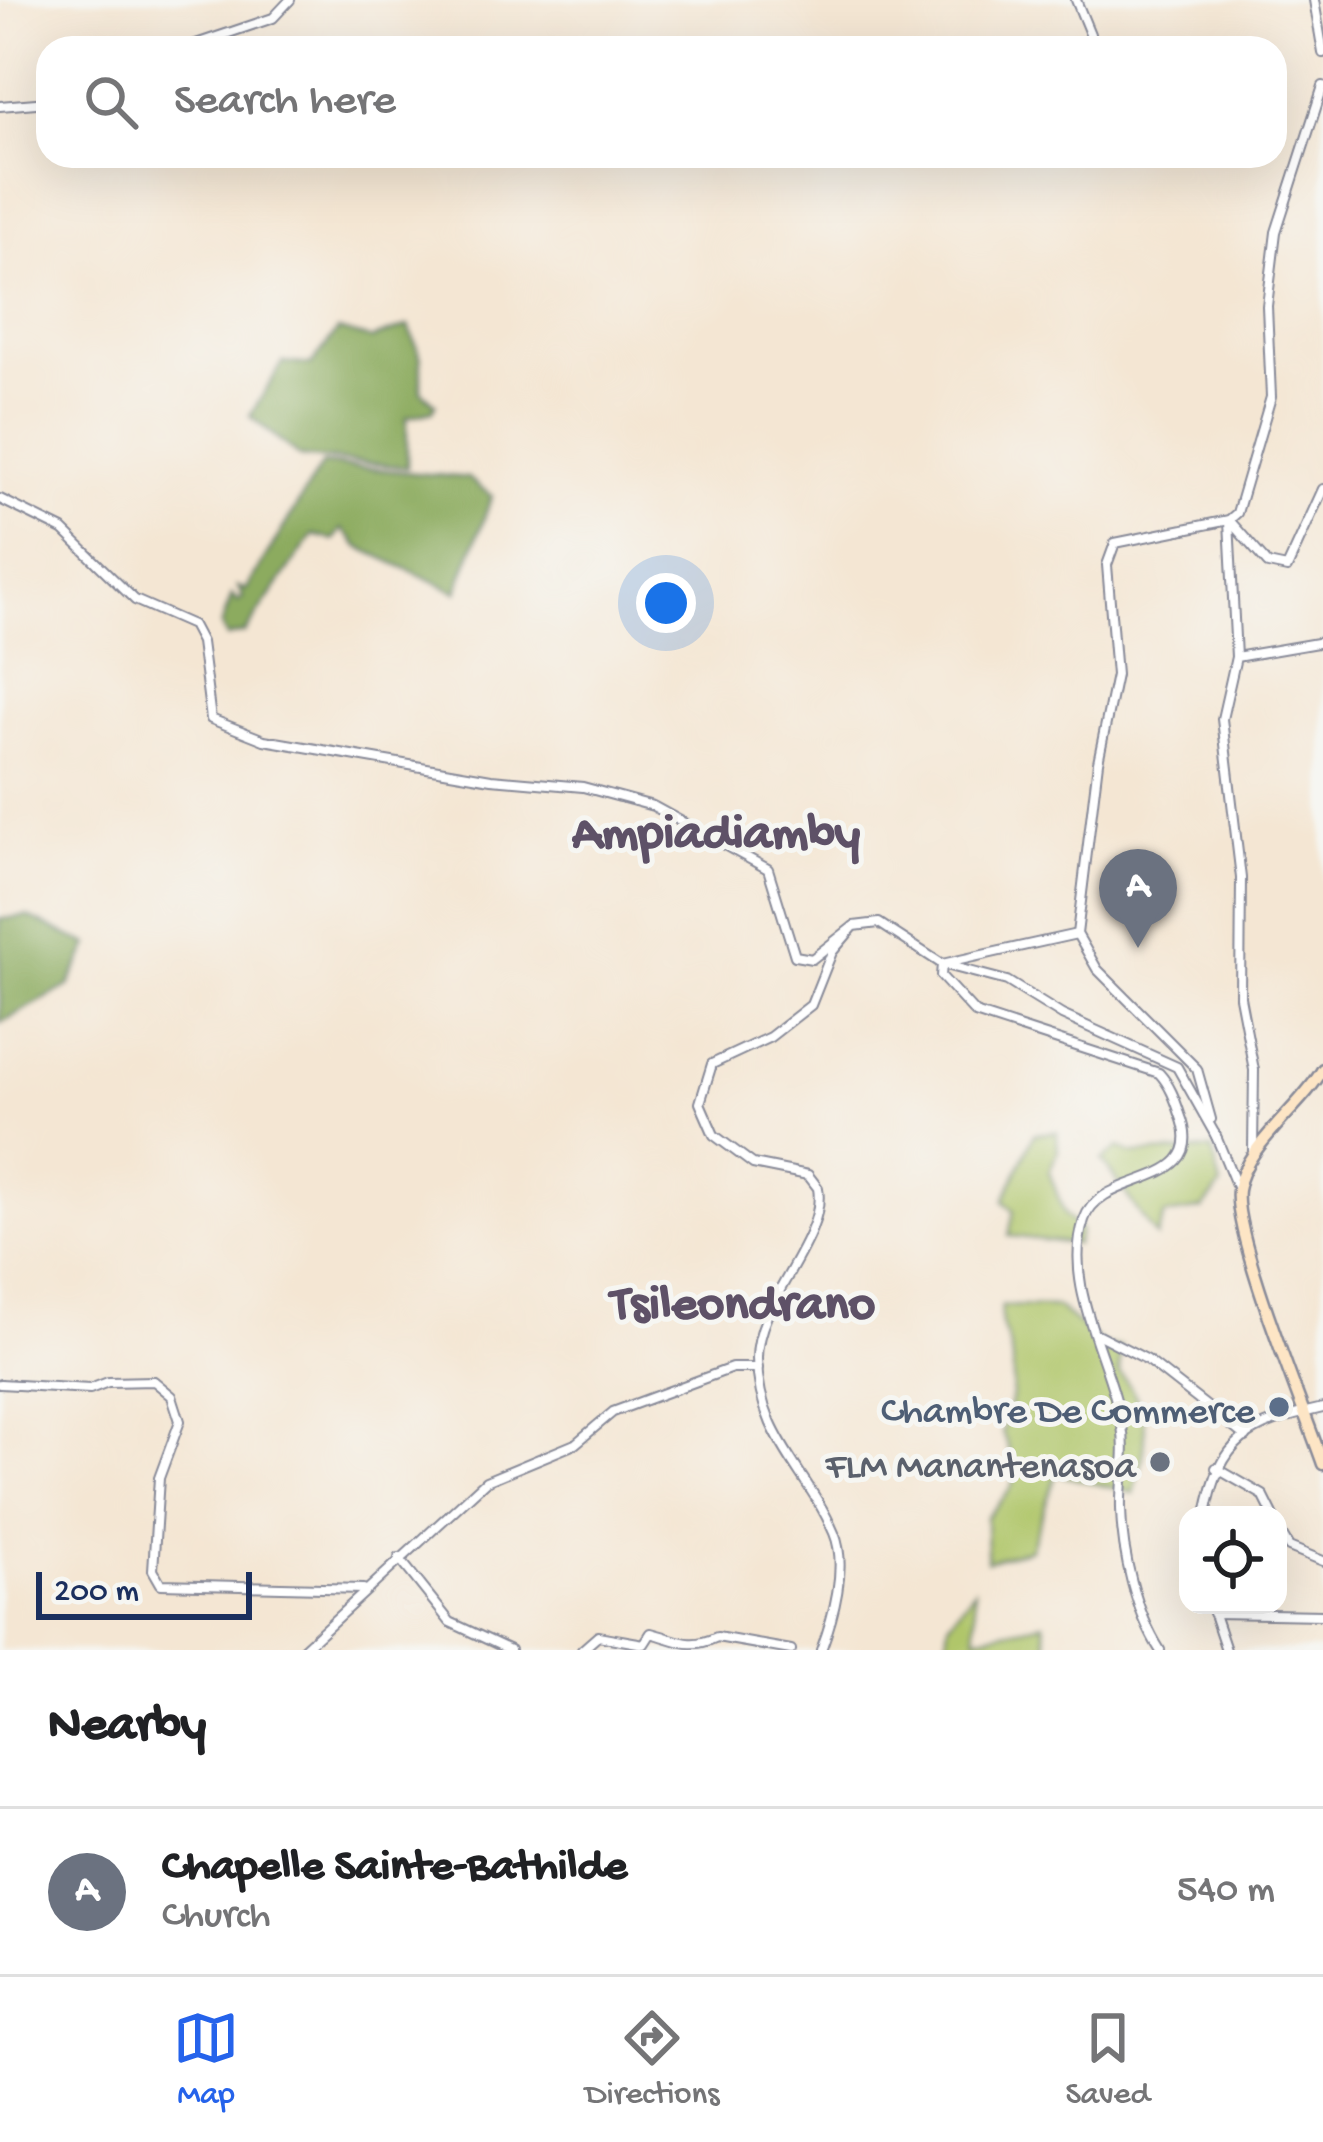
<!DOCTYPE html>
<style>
body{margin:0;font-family:"Gochi Hand",sans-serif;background:#f6f6f6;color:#202124}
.controls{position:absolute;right:36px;bottom:36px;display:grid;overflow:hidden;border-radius:24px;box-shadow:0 12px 48px #0002}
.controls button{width:108px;height:108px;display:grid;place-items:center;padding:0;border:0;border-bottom:3px solid #e0e0e0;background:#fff;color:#202124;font:60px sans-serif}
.scale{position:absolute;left:36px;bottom:30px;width:216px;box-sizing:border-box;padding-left:12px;border:6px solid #1b2f5e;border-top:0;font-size:33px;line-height:42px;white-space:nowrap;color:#1b2f5e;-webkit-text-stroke:9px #f6f6f2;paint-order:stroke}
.you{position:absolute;left:666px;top:603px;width:42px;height:42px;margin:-30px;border:9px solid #fff;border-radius:50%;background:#1a73e8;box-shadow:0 0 0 18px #1a73e833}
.badge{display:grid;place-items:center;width:78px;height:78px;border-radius:50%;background:#2563eb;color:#fff;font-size:39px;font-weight:700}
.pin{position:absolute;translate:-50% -99px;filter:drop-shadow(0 3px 6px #0008)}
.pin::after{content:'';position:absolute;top:63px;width:42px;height:36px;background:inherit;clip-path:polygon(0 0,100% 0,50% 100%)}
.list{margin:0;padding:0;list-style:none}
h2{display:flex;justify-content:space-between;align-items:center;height:156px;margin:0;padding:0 48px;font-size:51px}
h2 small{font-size:39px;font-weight:400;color:#757577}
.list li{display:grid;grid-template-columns:78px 1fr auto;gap:36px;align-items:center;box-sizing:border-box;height:168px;padding:0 48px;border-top:3px solid #e0e0e0}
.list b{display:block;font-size:45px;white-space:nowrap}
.list p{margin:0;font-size:39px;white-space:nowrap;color:#757577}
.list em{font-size:39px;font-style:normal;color:#757577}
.icon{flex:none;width:66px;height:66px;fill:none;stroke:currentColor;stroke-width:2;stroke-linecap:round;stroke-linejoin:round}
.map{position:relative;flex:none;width:1323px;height:1650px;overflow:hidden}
.search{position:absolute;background:#fff;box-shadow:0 12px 48px #0002;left:36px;right:36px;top:36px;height:132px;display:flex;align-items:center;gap:30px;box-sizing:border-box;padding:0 42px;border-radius:36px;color:#757577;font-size:45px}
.sheet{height:324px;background:#fff}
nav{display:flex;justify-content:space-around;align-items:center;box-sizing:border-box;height:168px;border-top:3px solid #e0e0e0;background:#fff;font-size:33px;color:#757577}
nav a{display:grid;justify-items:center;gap:6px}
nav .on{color:#2563eb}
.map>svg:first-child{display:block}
.green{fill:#b0c66b;stroke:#667a64;stroke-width:3}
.forest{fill:#8cab5f;stroke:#546d5e;stroke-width:3}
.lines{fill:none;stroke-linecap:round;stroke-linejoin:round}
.street-casing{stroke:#888a98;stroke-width:12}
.secondary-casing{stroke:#888a98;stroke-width:15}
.street{stroke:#fff;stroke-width:8}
.secondary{stroke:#fde5c5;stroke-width:10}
.service-dot{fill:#5c6f8a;stroke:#f6f6f2;stroke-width:4.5}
.worship-dot{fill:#6b7280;stroke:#f6f6f2;stroke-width:4.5}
.labels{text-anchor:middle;stroke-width:10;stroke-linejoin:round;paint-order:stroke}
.service-label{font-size:39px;fill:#4e5e75;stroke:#f6f6f2;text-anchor:end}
.worship-label{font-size:39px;fill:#5b616d;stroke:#f6f6f2;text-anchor:end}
.district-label{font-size:51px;font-weight:bold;fill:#5e5167;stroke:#f6f6f2}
</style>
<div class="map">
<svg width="1323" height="1650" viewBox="0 0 1323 1650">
<rect width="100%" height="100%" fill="#f6f6f2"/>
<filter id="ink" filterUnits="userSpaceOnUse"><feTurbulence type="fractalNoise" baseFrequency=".00833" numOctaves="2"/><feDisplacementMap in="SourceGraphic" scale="24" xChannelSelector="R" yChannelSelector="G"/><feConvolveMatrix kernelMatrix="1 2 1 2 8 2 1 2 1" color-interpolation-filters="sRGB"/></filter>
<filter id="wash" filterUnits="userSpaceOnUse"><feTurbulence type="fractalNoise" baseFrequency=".004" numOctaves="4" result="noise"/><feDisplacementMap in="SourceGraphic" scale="48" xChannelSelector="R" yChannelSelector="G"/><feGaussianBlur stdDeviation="2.7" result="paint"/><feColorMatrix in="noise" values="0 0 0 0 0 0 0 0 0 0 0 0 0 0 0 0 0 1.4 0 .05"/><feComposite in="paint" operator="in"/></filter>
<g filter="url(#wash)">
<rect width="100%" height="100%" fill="#f4e6d3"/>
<g class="green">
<polygon points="1057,1132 1058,1151 1049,1172 1065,1215 1080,1231 1076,1244 1009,1236 1014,1210 1004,1201 1034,1134"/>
<polygon points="1119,1148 1133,1154 1212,1150 1221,1186 1203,1209 1165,1215 1156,1237 1102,1160"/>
<path d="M1002 1306 1057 1307 1105 1346 1121 1347 1119 1373C1155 1411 1147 1447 1134 1493L1056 1474 1030 1549 987 1561 986 1517C1022 1480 1021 1478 1002 1432 1012 1403 1016 1383 1011 1353 1008 1334 998 1327 1002 1306Z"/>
<polygon points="974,1590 976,1637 1044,1623 1048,1650 946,1650 949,1623"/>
</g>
<g class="forest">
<polygon points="409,326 421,358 421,391 436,404 433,411 407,417 407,467 300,457 250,416 283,362 311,365 338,330 371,339"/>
<polygon points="322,464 468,478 492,496 457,592 359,547 342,529 334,540 313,535 245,633 227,637 221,626 232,595 238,602 243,598 238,587 246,590"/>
<polygon points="27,916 89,945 69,986 0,1023 0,919"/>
</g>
</g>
<g filter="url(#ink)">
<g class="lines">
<defs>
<g id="street">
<polyline points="1076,0 1090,34"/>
<polyline points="1314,0 1323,53"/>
<polyline points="184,48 273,18 290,0"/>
<polyline points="0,106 48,102"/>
<polyline points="0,499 63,530 135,600 192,625 201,642 211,719 264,740 491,779 583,787 653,806 768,869 795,956 812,959 854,926"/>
<polyline points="1229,520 1268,564 1287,568 1323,489"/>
<polyline points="1229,521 1236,657"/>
<path d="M1077 934 942 964 941 976 975 1013 1159 1073C1170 1085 1175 1099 1180 1114 1211 1192 1101 1167 1084 1220 1062 1288 1111 1359 1122 1426 1127 1453 1120 1481 1121 1509 1122 1553 1136 1613 1160 1650"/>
<polyline points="1211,1119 1197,1069 1097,969 1077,934 1098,762 1116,675 1107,565 1115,543 1229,520 1237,513 1271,397 1267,306 1276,232 1323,86"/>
<polyline points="1215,1134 1237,1187"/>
<polyline points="1253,1150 1254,1070 1240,997 1241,878 1222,719 1236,657 1323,642"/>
<polyline points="1097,1334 1146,1359 1246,1437"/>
<polyline points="0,1384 90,1389 108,1382 154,1381 172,1396 180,1421 159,1478 153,1570 161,1584 363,1589"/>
<polyline points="1216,1468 1263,1495 1273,1515"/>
<path d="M1206 1515C1220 1438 1249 1425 1323 1408"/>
<polyline points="1278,1528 1289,1547 1323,1561"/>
<polyline points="399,1558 450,1622 510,1650"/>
<polyline points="1211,1605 1226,1650"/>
<polyline points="1213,1613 1323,1615"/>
<polyline points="302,1650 486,1481 575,1444 613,1412 732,1368 758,1368"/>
<path d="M582 1650 598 1636 644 1644 651 1633C679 1640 689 1650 717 1637L791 1650"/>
<path d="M821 1650C833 1618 848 1566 834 1533 807 1469 758 1437 757 1359 756 1301 827 1240 818 1188L808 1175 753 1164 714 1135 700 1103 712 1064 770 1037 811 1005 832 952 854 926 879 923 942 964 1007 981 1062 1015 1177 1067 1217 1138"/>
</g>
<path id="secondary" d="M1323 1069C1301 1108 1245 1145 1238 1190 1232 1234 1305 1412 1323 1464"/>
</defs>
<use href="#street" class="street-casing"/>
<use href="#secondary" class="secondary-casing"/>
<use href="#street" class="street"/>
<use href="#secondary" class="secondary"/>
</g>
</g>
<circle class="service-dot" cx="1279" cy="1407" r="12"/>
<circle class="worship-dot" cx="1160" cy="1462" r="12"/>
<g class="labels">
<g class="service-label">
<text x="1255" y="1421">Chambre De Commerce</text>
</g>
<g class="worship-label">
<text x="1136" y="1476">FLM Manantenasoa</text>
</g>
<g class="district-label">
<text x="716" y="846">Ampiadiamby</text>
<text x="743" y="1317">Tsileondrano</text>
</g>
</g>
</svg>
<div class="controls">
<button><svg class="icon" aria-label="locate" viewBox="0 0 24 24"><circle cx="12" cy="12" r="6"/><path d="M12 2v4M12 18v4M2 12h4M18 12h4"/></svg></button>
</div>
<div class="scale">200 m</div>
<div class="you"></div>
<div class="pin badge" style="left:1138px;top:948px;background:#6b7280">A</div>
<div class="search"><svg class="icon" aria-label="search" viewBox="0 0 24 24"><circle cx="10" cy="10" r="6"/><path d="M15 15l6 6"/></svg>Search here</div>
</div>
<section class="sheet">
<h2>Nearby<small></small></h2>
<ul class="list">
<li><span class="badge" style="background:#6b7280">A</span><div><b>Chapelle Sainte-Bathilde</b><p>Church</p></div><em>540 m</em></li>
</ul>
</section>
<nav>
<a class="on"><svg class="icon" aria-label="map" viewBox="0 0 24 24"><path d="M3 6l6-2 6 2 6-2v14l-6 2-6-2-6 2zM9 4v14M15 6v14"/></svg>Map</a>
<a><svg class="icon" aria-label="directions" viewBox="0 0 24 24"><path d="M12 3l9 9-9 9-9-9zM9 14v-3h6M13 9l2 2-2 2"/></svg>Directions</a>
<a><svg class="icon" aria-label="saved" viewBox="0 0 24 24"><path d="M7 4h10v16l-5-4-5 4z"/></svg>Saved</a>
</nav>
